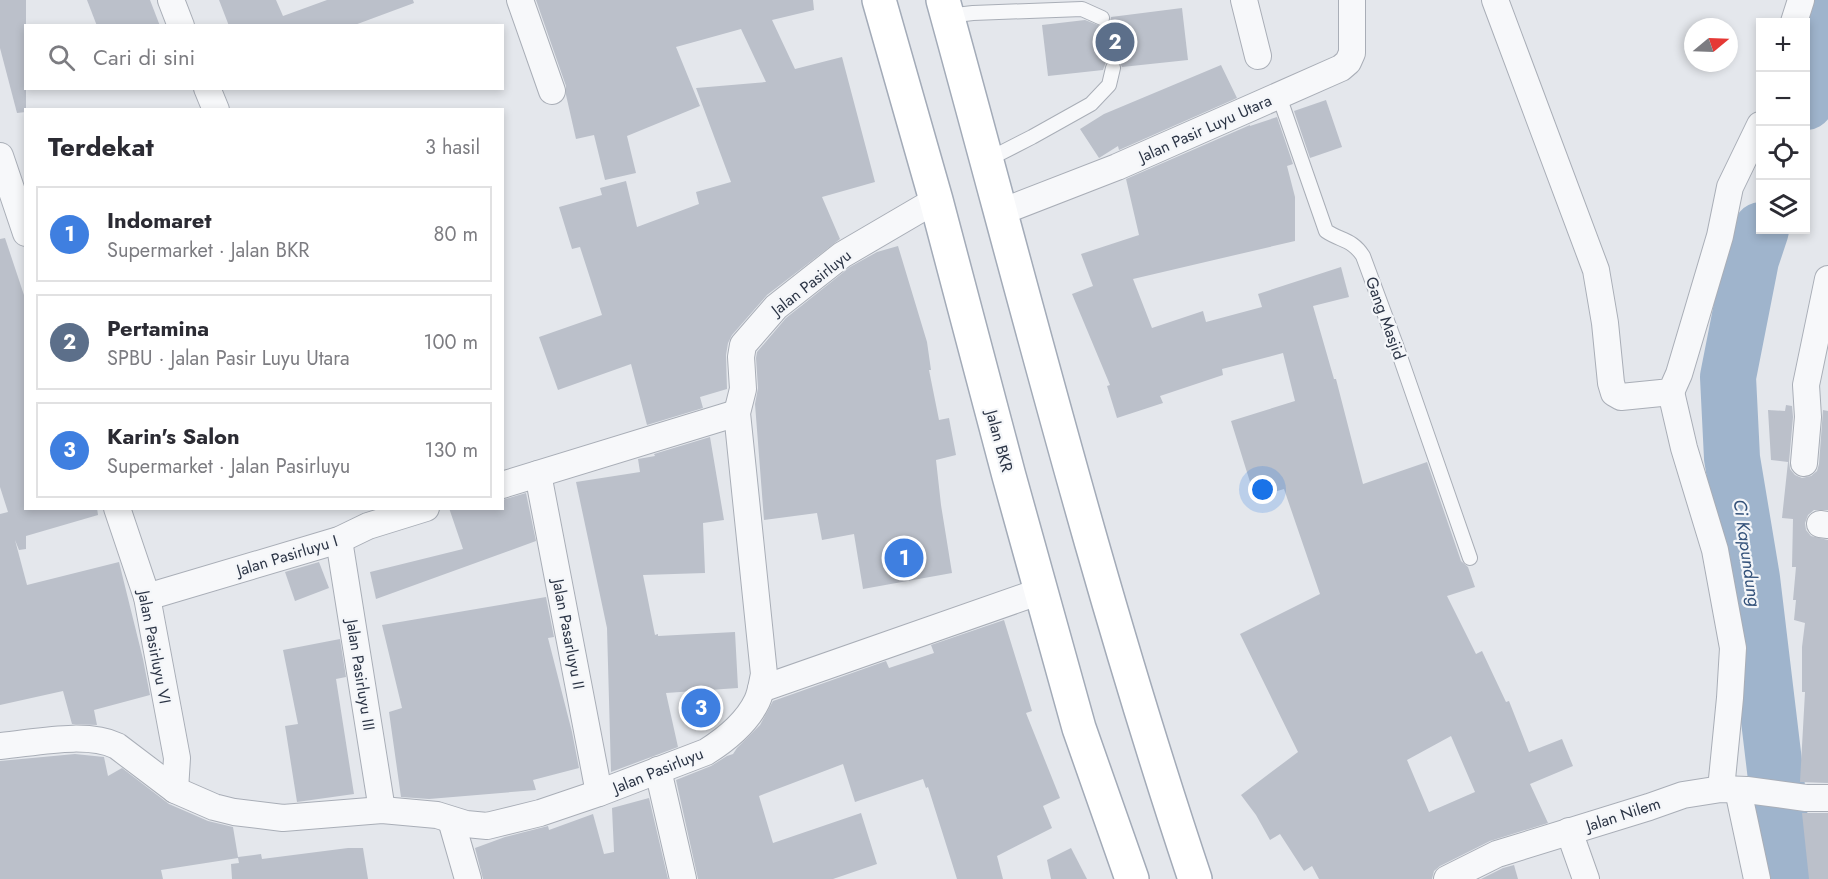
<!DOCTYPE html>
<html lang="id">
<meta charset="utf-8">
<style>
body{margin:0;font-family:Jost,sans-serif;background:#f7f7f7;color:#2b2b33}
.controls{position:absolute;right:18px;top:18px;display:grid;overflow:hidden;border-radius:0px;box-shadow:0 3px 9px #0003}
.controls button{width:54px;height:54px;display:grid;place-items:center;padding:0;border:0;border-bottom:2px solid #e1e1e2;background:#fff;color:#2b2b33;font:30px sans-serif}
.compass{position:absolute;left:1684px;top:18px;width:54px;height:54px;border-radius:50%;background:#fff;box-shadow:0 3px 9px #0003;rotate:71deg}
.you{position:absolute;left:1263px;top:490px;width:21px;height:21px;margin:-15px;border:4px solid #fff;border-radius:50%;background:#1a73e8;box-shadow:0 0 0 9px #1a73e833}
.badge{display:grid;place-items:center;width:39px;height:39px;border-radius:50%;background:#2563eb;color:#fff;font-size:20px;font-weight:700}
.pin{position:absolute;translate:-50% -50%;border:3px solid #fff;box-shadow:0 2px 6px #0006}
.list{margin:0;padding:0;list-style:none}
h2{display:flex;justify-content:space-between;align-items:center;height:78px;margin:0;padding:0 24px;font-size:26px}
h2 small{font-size:20px;font-weight:400;color:#7c7c81}
.list li{display:grid;grid-template-columns:39px 1fr auto;gap:18px;align-items:center;box-sizing:border-box;height:96px;margin:0 12px 12px;padding:0 12px;border:2px solid #e1e1e2;border-radius:0px}
.list b{display:block;font-size:22px;white-space:nowrap}
.list p{margin:0;font-size:20px;white-space:nowrap;color:#7c7c81}
.list em{font-size:20px;font-style:normal;color:#7c7c81}
.icon{flex:none;width:33px;height:33px;fill:none;stroke:currentColor;stroke-width:2;stroke-linecap:round;stroke-linejoin:round}
.map{position:relative;flex:none;width:1828px;height:879px;overflow:hidden}
.search{position:absolute;background:#fff;box-shadow:0 3px 9px #0003;left:24px;top:24px;width:480px;height:66px;display:flex;align-items:center;gap:15px;box-sizing:border-box;padding:0 21px;border-radius:0px;color:#7c7c81;font-size:22px}
.panel{position:absolute;background:#fff;box-shadow:0 3px 9px #0003;left:24px;top:108px;width:480px;height:402px;border-radius:0px}
.map>svg:first-child{display:block}
.lines{fill:none;stroke-linecap:round;stroke-linejoin:round}
.river{stroke:#9fb4cc;stroke-width:56}
.building{fill:#bbc0ca;fill-rule:evenodd}
.lane-casing{stroke:#a9aeb7;stroke-width:16}
.street-casing{stroke:#a9aeb7;stroke-width:28}
.primary-casing{stroke:#a3abb8;stroke-width:36}
.lane{stroke:#f7f8fa;stroke-width:14}
.street{stroke:#f7f8fa;stroke-width:26}
.primary{stroke:#fff;stroke-width:33}
.labels{text-anchor:middle;stroke-width:4.5;stroke-linejoin:round;paint-order:stroke}
.street-label{font-size:16px;fill:#2b3445;stroke:#f4f6f9}
.water-label{font-size:18px;font-style:italic;fill:#34527a;stroke:#f4f6f9}
</style>
<div class="map">
<svg width="1828" height="879" viewBox="0 0 1828 879">
<rect width="100%" height="100%" fill="#e4e7ec"/>
<g class="lines">
<g class="river">
<polyline points="1806,102 1828,20"/>
<polyline points="1761,230 1751,260 1728,377 1732,458 1752,578 1777,787 1785,879"/>
</g>
</g>
<g class="building">
<polygon points="0,0 26,0 26,112 17,113 0,48"/>
<polygon points="87,0 150,0 160,26 97,26"/>
<polygon points="219,0 276,0 283,16 327,0 413,0 414,3 352,26 229,26"/>
<polygon points="536,0 813,0 814,10 772,20 795,69 842,57 875,182 822,197 840,239 767,295 732,335 728,343 726,355 727,389 700,397 703,408 647,425 631,364 558,390 539,337 602,315 580,247 572,249 559,207 602,195 600,188 626,181 637,227 699,204 696,192 731,182 696,88 766,82 741,29 676,47 700,106 627,136 636,173 605,180 594,135 576,139 566,95 566,86"/>
<polygon points="1182,8 1188,60 1122,67 1119,61 1111,59 1106,62 1103,70 1048,76 1042,25 1085,20 1103,27 1110,22 1111,17"/>
<polygon points="1221,65 1237,98 1119,150 1118,146 1099,158 1080,129 1104,114"/>
<polygon points="1326,100 1342,147 1310,158 1294,111"/>
<path d="M1277 117 1293 164 1287 166 1295 197V241L1133 279 1152 328 1203 311 1206 322 1262 307 1258 294 1341 267 1349 297 1313 306 1334 379H1336L1363 484 1427 462 1461 561 1468 567 1475 587 1447 596 1476 654 1482 651 1506 702 1509 701 1529 752 1562 739 1573 766 1530 784 1548 823 1490 841 1440 866 1434 871 1432 879H1319L1312 866 1304 871 1280 834 1270 840 1256 815 1241 795 1298 752 1240 634 1320 594 1284 489 1255 498 1231 421 1295 401 1283 353 1222 369 1223 375 1160 396 1163 403 1117 418 1107 386 1110 385 1072 294 1093 286 1081 254 1139 235 1126 179 1250 125V126ZM1451 736 1475 792 1429 812 1407 760Z"/>
<polygon points="5,238 26,301 26,508 97,508 98,515 26,536 26,549 19,550 15,540 27,585 119,562 143,659 150,695 94,710 97,725 72,724 63,691 0,705 0,514 8,512 0,487 0,239"/>
<polygon points="898,246 927,342 931,370 929,370 939,420 949,418 956,455 936,460 941,505 952,573 863,589 854,534 822,540 817,513 764,520 755,404 758,388 756,358 757,352 786,318 850,267 877,252"/>
<polygon points="1786,405 1792,406 1793,417 1789,462 1790,469 1795,475 1802,478 1811,476 1817,471 1819,464 1823,410 1828,411 1828,510 1814,510 1808,515 1805,523 1806,530 1811,536 1828,540 1828,783 1800,782 1805,692 1802,692 1802,647 1805,623 1794,620 1796,600 1793,600 1796,567 1792,567 1793,519 1782,518 1788,462 1771,460 1768,410 1785,411"/>
<polygon points="710,437 724,520 703,523 705,573 643,575 655,635 658,634 658,636 735,632 738,688 666,693 678,747 611,772 607,628 576,482 640,472 638,459 655,456 654,454"/>
<polygon points="526,493 536,541 376,599 370,572 463,549 449,508 502,508 502,500"/>
<polygon points="319,562 329,588 295,601 285,572"/>
<polygon points="546,597 554,637 548,638 572,732 579,768 533,780 536,790 429,799 401,797 389,712 402,708 382,625"/>
<polygon points="1004,620 1032,711 1026,713 1060,798 1043,806 1052,828 997,856 1003,879 957,879 928,787 926,788 923,779 855,802 843,764 759,796 773,843 861,813 877,864 833,879 698,879 676,780 711,766 727,756 733,754 737,748 760,725 773,701 886,661 889,668 934,653 931,645"/>
<polygon points="340,639 346,677 336,679 354,794 297,802 285,726 298,724 283,650"/>
<polygon points="75,754 104,757 108,776 122,768 169,804 208,821 233,827 238,857 261,854 262,859 348,848 363,848 368,879 232,879 231,864 239,863 238,858 161,870 163,879 0,879 0,761"/>
<polygon points="649,798 668,879 483,879 475,848 505,837 548,826 549,830 593,814 604,854 614,852 612,808"/>
<polygon points="1802,813 1828,813 1828,879 1809,879"/>
<polygon points="1071,848 1087,879 1051,879 1047,860"/>
<polygon points="1514,865 1518,879 1481,879 1503,868"/>
</g>
<g class="lines">
<defs>
<g id="lane">
<polyline points="947,16 973,13 1082,9 1102,18"/>
<path d="M1279 96 1326 231C1341 241 1352 239 1363 256L1396 345 1470 558"/>
<polyline points="987,160 1032,137 1091,104 1109,85 1113,68"/>
</g>
<g id="street">
<polyline points="171,0 181,26"/>
<polyline points="520,0 552,91"/>
<polyline points="1244,0 1258,56"/>
<polyline points="1495,0 1596,270 1605,323 1611,383 1614,393 1621,397 1671,392 1679,374 1720,236 1730,187 1760,125"/>
<polyline points="1794,22 1801,0"/>
<polyline points="207,88 216,110"/>
<polyline points="0,156 26,233"/>
<polyline points="1001,212 1117,167 1341,68 1348,62 1352,53 1352,0"/>
<polyline points="1671,392 1684,448 1715,550 1733,648 1730,698 1721,789"/>
<polyline points="1804,463 1808,417 1806,385 1828,279"/>
<polyline points="538,474 599,793"/>
<polyline points="502,485 737,413"/>
<polyline points="117,508 147,597 177,758 175,790"/>
<polyline points="1820,524 1828,525"/>
<polyline points="339,540 382,810"/>
<polyline points="147,597 339,540 368,526 426,508"/>
<polyline points="761,689 1041,591"/>
<path d="M0 746C34 743 86 731 117 746L175 790 214 807 234 812 283 818 382 810 437 815 466 824 487 826 540 813 599 793 706 752C725 740 747 722 757 701 761 693 762 683 764 674L737 413 743 389 741 357 743 345 776 307 842 255 936 200"/>
<polyline points="658,770 683,879"/>
<polyline points="1738,790 1757,879"/>
<polyline points="451,820 468,879"/>
<polyline points="1569,831 1586,879"/>
<polyline points="1447,879 1497,854 1649,807 1683,795 1721,789 1747,790 1806,798 1828,798"/>
</g>
<g id="primary">
<polyline points="879,0 936,200 1009,476 1079,728 1132,879"/>
<path d="M943 0C1024 294 1098 590 1195 879"/>
</g>
</defs>
<use href="#lane" class="lane-casing"/>
<use href="#street" class="street-casing"/>
<use href="#primary" class="primary-casing"/>
<use href="#lane" class="lane"/>
<use href="#street" class="street"/>
<use href="#primary" class="primary"/>
</g>
<g class="labels">
<g class="street-label">
<text transform="translate(1205 128) rotate(-24)" y="6">Jalan Pasir Luyu Utara</text>
<text transform="translate(811 282) rotate(-38)" y="6">Jalan Pasirluyu</text>
<text transform="translate(1386 318) rotate(70)" y="6">Gang Masjid</text>
<text transform="translate(1000 441) rotate(75)" y="6">Jalan BKR</text>
<text transform="translate(287 555) rotate(-17)" y="6">Jalan Pasirluyu I</text>
<text transform="translate(569 634) rotate(79)" y="6">Jalan Pasarluyu II</text>
<text transform="translate(155 647) rotate(79)" y="6">Jalan Pasirluyu VI</text>
<text transform="translate(361 675) rotate(81)" y="6">Jalan Pasirluyu III</text>
<text transform="translate(658 770) rotate(-22)" y="6">Jalan Pasirluyu</text>
<text transform="translate(1623 814) rotate(-18)" y="6">Jalan Nilem</text>
</g>
<g class="water-label">
<text transform="translate(1747 553) rotate(82)" y="6">Ci Kapundung</text>
</g>
</g>
</svg>
<div class="controls">
<button>+</button>
<button>−</button>
<button><svg class="icon" aria-label="locate" viewBox="0 0 24 24"><circle cx="12" cy="12" r="6"/><path d="M12 2v4M12 18v4M2 12h4M18 12h4"/></svg></button>
<button><svg class="icon" aria-label="layers" viewBox="0 0 24 24"><path d="M12 4l9 5-9 5-9-5zM3 14l9 5 9-5"/></svg></button>
</div>
<svg class="compass" viewBox="-18 -18 36 36"><path d="M0-13l5 13h-10z" fill="#e53935"/><path d="M0 13l5-13h-10z" fill="#7c7c81"/></svg>
<div class="you"></div>
<div class="pin badge" style="left:904px;top:558px;background:#3f7fe0">1</div>
<div class="pin badge" style="left:1115px;top:42px;background:#5c6f8a">2</div>
<div class="pin badge" style="left:701px;top:708px;background:#3f7fe0">3</div>
<div class="search"><svg class="icon" aria-label="search" viewBox="0 0 24 24"><circle cx="10" cy="10" r="6"/><path d="M15 15l6 6"/></svg>Cari di sini</div>
<section class="panel">
<h2>Terdekat<small>3 hasil</small></h2>
<ul class="list">
<li><span class="badge" style="background:#3f7fe0">1</span><div><b>Indomaret</b><p>Supermarket · Jalan BKR</p></div><em>80 m</em></li>
<li><span class="badge" style="background:#5c6f8a">2</span><div><b>Pertamina</b><p>SPBU · Jalan Pasir Luyu Utara</p></div><em>100 m</em></li>
<li><span class="badge" style="background:#3f7fe0">3</span><div><b>Karin's Salon</b><p>Supermarket · Jalan Pasirluyu</p></div><em>130 m</em></li>
</ul>
</section>
</div>
